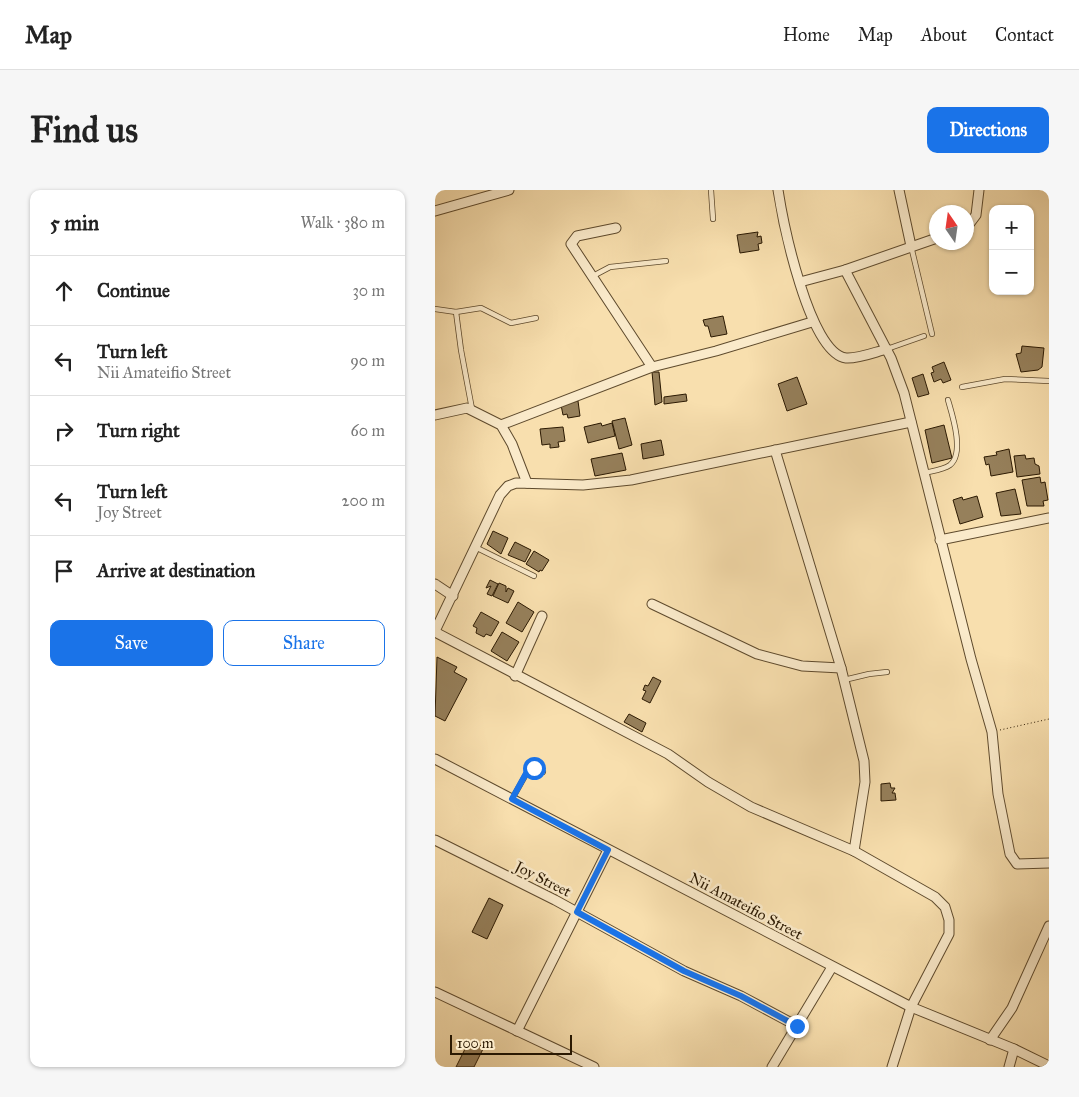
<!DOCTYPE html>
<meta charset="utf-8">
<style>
body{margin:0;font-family:"IM FELL Great Primer",serif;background:#f6f6f6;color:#222}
.controls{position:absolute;right:15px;top:15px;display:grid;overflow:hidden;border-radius:10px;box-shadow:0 1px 4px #0004}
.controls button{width:45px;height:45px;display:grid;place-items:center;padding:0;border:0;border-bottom:1px solid #e0e0e0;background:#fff;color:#222;font:25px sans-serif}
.compass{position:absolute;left:494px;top:15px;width:45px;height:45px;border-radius:50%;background:#fff;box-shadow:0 1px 4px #0004;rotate:347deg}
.scale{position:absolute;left:15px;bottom:12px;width:122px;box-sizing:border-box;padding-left:5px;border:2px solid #2b1902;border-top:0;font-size:14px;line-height:18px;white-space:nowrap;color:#2b1902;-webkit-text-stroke:4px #faeaca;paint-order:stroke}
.stop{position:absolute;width:15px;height:15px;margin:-11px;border:4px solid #1a73e8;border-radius:50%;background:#fff}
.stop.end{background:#1a73e8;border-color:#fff;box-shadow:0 1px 5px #0008}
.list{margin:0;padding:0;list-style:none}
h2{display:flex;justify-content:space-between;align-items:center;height:65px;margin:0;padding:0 20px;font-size:21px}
h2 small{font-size:16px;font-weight:400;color:#767676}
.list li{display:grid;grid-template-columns:32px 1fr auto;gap:15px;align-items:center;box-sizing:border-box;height:70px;padding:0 20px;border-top:1px solid #e0e0e0}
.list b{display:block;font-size:19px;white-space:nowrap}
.list p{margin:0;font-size:16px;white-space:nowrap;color:#767676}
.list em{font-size:16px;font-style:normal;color:#767676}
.actions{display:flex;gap:10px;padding:15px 20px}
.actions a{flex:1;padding:11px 0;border:1px solid #1a73e8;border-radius:10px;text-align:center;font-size:18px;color:#1a73e8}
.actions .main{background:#1a73e8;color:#fff}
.icon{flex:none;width:28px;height:28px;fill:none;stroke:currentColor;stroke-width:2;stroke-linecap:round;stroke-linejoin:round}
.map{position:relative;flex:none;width:614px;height:877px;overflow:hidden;border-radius:10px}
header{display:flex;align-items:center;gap:30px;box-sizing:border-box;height:70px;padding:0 25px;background:#fff;border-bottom:1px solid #e0e0e0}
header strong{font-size:24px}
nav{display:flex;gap:28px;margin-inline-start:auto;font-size:18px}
.intro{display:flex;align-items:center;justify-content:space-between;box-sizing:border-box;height:120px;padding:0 30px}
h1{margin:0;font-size:35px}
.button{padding:12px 22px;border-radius:10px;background:#1a73e8;color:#fff;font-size:18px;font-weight:700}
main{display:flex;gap:30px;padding:0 30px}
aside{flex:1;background:#fff;border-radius:10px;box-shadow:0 1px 4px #0004}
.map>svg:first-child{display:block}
.building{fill:#96805b;stroke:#2b1902}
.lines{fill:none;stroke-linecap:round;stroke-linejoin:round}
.service-casing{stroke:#5e4a2d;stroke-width:6}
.minor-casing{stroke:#5e4a2d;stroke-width:11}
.path{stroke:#2b1902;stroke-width:1;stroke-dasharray:1 2.5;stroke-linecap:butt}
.service{stroke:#faeaca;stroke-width:4.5}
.minor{stroke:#faeaca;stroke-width:9}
.route{stroke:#1a73e8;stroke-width:6}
.labels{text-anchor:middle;stroke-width:5;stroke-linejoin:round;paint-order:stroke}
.street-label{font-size:15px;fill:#2b1902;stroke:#faeaca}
</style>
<header>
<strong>Map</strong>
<nav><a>Home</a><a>Map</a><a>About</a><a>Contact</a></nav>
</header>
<div class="intro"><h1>Find us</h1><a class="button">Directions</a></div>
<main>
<aside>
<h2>5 min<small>Walk · 380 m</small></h2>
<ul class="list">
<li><svg class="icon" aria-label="ahead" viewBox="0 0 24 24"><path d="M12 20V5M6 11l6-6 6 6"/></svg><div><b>Continue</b></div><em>30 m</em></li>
<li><svg class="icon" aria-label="left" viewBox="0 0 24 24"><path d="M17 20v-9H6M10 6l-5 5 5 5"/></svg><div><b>Turn left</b><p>Nii Amateifio Street</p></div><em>90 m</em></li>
<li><svg class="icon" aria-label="right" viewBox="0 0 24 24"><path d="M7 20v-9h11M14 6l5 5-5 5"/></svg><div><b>Turn right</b></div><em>60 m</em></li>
<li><svg class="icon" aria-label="left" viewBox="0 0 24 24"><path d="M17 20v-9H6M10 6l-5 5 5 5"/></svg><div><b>Turn left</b><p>Joy Street</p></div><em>200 m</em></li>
<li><svg class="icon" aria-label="arrive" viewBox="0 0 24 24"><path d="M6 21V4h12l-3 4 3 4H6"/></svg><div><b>Arrive at destination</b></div></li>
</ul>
<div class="actions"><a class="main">Save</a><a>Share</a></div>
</aside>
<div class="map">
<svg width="614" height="877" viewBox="0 0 614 877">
<rect width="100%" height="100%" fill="#f8dfae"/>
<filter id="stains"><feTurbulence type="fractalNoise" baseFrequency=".004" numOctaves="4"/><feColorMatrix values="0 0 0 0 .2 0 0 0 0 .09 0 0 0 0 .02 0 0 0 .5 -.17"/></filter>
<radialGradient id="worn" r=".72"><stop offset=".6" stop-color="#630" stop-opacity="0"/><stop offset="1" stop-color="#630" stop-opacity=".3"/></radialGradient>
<g class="building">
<polygon points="323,42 322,47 326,46 327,53 323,54 324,60 305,63 302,45"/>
<polygon points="288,126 292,144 276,147 273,136 270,136 268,130"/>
<polygon points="587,156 609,158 607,177 603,180 586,182 581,164 586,163"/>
<polygon points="509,172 516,190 508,193 506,189 499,192 496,183 499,182 497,177"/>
<polygon points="217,182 224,182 227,212 220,215"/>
<polygon points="488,184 494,204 483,207 477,188"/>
<polygon points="362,187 372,214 352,221 343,194"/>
<polygon points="251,204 252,211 229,214 229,207"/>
<polygon points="143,211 145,226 133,228 132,224 128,225 126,215"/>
<polygon points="190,228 197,255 184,259 177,231"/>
<polygon points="166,233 167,236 177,233 180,246 153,253 149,237"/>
<polygon points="509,235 517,268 497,273 490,240"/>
<polygon points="128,237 130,251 123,252 124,257 115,258 115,254 107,255 105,239"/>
<polygon points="226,250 229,265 208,269 206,254"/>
<polygon points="574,259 578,282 556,286 554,274 551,275 549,267 562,265 561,262"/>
<polygon points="187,263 191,280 160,286 156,269"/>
<polygon points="590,265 591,269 599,268 600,274 604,276 605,284 582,287 579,266"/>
<polygon points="605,287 606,293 610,292 613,310 608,311 609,316 592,316 587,290"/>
<polygon points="580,299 586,324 566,326 561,303"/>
<polygon points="542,306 548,327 525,334 518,310 527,307 528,310"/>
<polygon points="58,341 73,348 66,364 52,354"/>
<polygon points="80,352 96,360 90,372 73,365"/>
<polygon points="99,361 114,370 107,381 105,380 104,382 91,374"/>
<polygon points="55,390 63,394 57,406 52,404 56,396 51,398"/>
<polygon points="64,393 71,396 71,402 73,398 79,401 73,413 58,406"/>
<polygon points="83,412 99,422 87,442 71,433"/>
<polygon points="46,422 64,432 56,446 51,444 49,447 41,443 42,438 38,436"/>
<polygon points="67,442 84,452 72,471 56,461"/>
<polygon points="2,467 22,477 19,482 32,489 10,531 0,526"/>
<polygon points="218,487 226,491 215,513 207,509 211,501 208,500 210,495 213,496"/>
<polygon points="194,524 211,533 207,542 189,532"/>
<polygon points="455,593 456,598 460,598 457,603 460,603 461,610 446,611 446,594"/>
<polygon points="54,708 68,715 52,749 37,742"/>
<polygon points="34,851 49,857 39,877 21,877"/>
</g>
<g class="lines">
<defs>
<g id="service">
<polyline points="276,0 278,29"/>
<polyline points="476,56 497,144"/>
<polyline points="158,86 175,77 231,71"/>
<polyline points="0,119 21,122 46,118 76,133 101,128"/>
<polyline points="21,122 26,160 37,219"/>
<polyline points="452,159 489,146"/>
<polyline points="527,197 570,189 614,191"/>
<path d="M489 283C497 281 508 280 515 275 530 263 517 224 513 210"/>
<polyline points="40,357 99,386"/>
<polyline points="409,490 434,484 452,482"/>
<polyline points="77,609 94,579 99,578 108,582"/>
</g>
<g id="minor">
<path d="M343 0C348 32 374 163 411 168 423 169 440 162 452 159"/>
<polyline points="464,0 476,56"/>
<polyline points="0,21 74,0"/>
<polyline points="532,37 541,25 544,0"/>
<polyline points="181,38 142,46 136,54 217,177"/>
<polyline points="410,80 456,168 469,203 536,469 557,542 563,604 575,664 582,674 614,673"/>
<polyline points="365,92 410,80 502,48"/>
<polyline points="0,225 32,218 66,235 77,254 92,293"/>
<polyline points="66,235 217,177 281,161 377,132"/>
<polyline points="340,260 406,478 429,571 430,592 419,661"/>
<polyline points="505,350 614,328"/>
<polyline points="0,394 18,406"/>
<polyline points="217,414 322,464 367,476 406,478"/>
<polyline points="0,441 65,305 73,296 81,293 148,295 196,290 476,232"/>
<polyline points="0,442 233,564 273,592 316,617 419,661 500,707 510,717 514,730 514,744 476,817 457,877"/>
<polyline points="80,486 107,426"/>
<polyline points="0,569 476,817 579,859 614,876"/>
<polyline points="0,650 120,710 249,781 306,806 362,836"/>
<polyline points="0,802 159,877"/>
<polyline points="82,841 173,660"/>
<polyline points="555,850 577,818 614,736"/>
<polyline points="337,877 397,777"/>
<polyline points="574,877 579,859"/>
</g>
</defs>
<use href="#service" class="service-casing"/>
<use href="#minor" class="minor-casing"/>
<polyline class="path" points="565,540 614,529"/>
<use href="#service" class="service"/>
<use href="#minor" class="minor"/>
</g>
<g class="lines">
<polyline class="route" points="99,578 94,578 77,609 173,660 142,722 249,781 306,806 362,836"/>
</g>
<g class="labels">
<g class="street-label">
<text transform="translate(108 689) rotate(27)" y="5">Joy Street</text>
<text transform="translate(311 716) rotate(28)" y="5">Nii Amateifio Street</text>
</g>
</g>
<rect width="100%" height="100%" filter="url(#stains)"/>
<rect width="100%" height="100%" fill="url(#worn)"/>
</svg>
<div class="controls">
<button>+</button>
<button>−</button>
</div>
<svg class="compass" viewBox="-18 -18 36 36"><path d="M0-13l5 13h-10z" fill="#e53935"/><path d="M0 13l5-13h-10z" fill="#767676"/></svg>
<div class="scale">100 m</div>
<div class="stop" style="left:99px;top:578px"></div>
<div class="stop end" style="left:362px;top:836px"></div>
</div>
</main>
